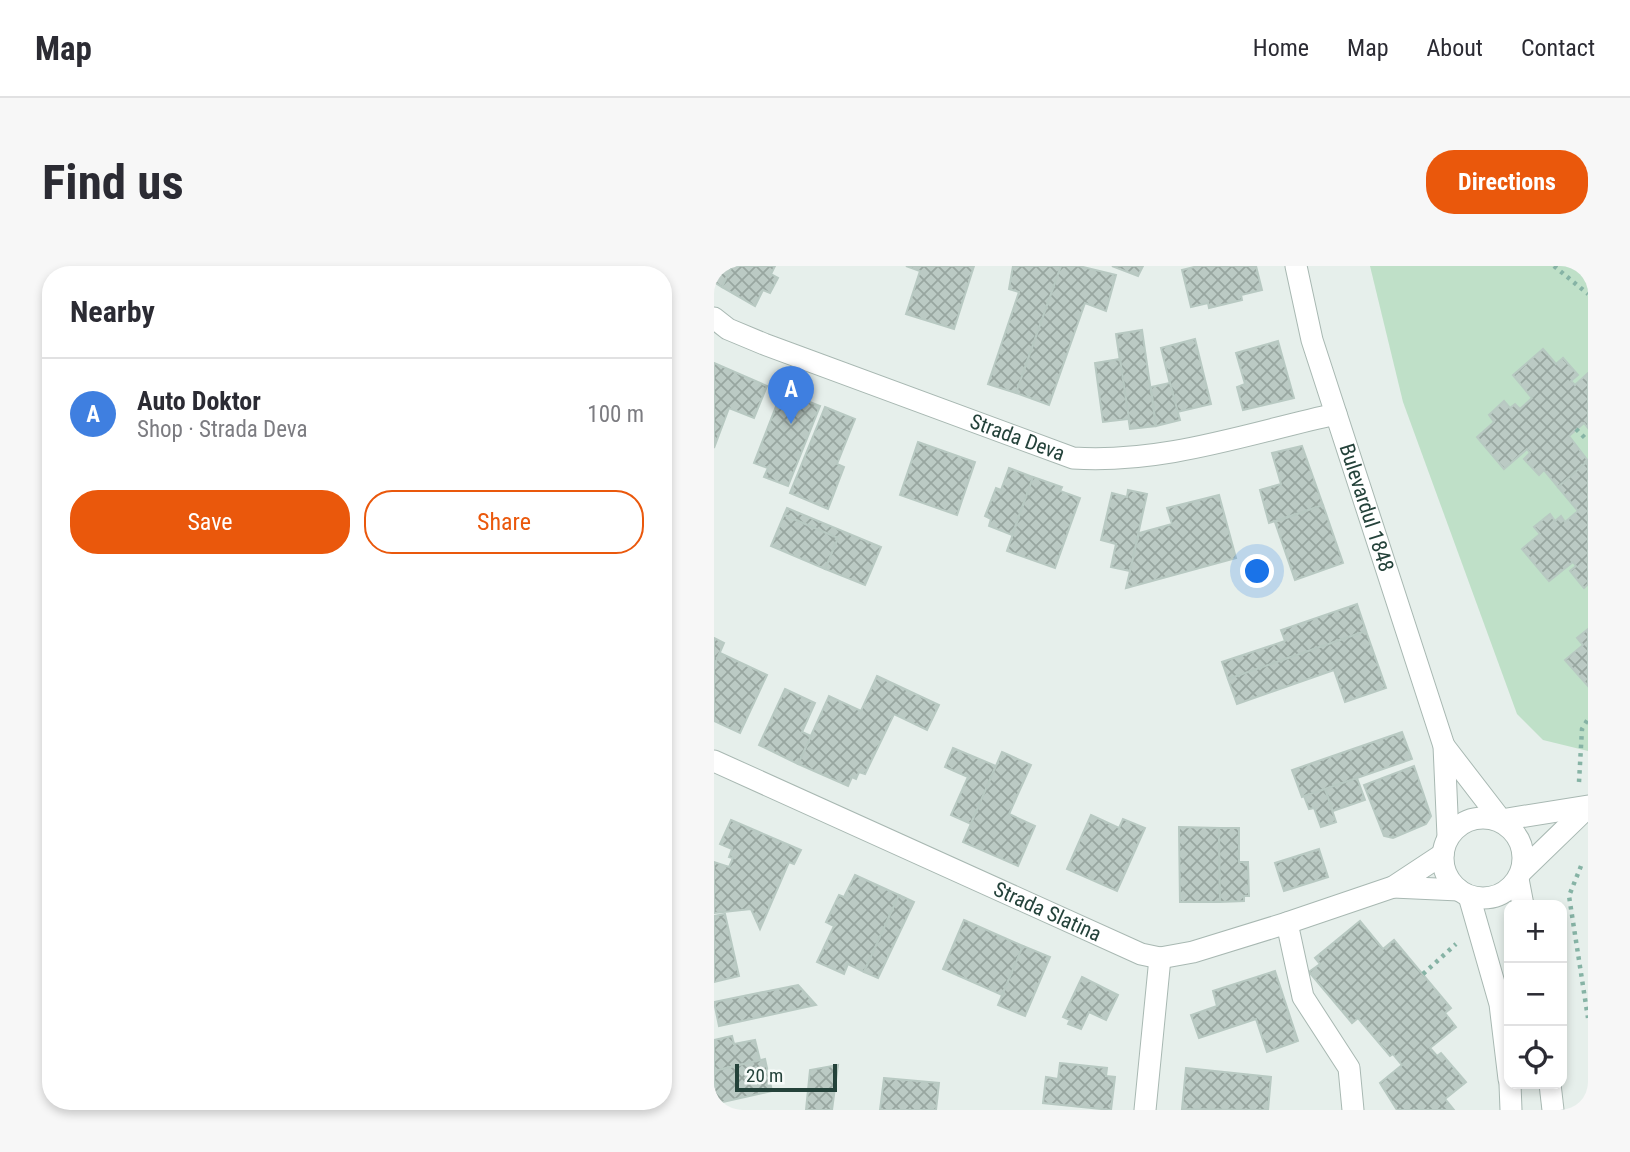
<!DOCTYPE html>
<meta charset="utf-8">
<style>
body{margin:0;font-family:"Roboto Condensed",sans-serif;background:#f7f7f7;color:#2b2b33}
.controls{position:absolute;right:21px;bottom:21px;display:grid;overflow:hidden;border-radius:14px;box-shadow:0 4px 10px #0003}
.controls button{width:63px;height:63px;display:grid;place-items:center;padding:0;border:0;border-bottom:2px solid #e1e1e2;background:#fff;color:#2b2b33;font:35px sans-serif}
.scale{position:absolute;left:21px;bottom:18px;width:102px;box-sizing:border-box;padding-left:7px;border:4px solid #24423a;border-top:0;font-size:19px;line-height:24px;white-space:nowrap;color:#24423a;-webkit-text-stroke:5px #f7fbf9;paint-order:stroke}
.you{position:absolute;left:544px;top:306px;width:24px;height:24px;margin:-18px;border:5px solid #fff;border-radius:50%;background:#1a73e8;box-shadow:0 0 0 10px #1a73e833}
.badge{display:grid;place-items:center;width:46px;height:46px;border-radius:50%;background:#ea580c;color:#fff;font-size:23px;font-weight:700}
.pin{position:absolute;translate:-50% -58px;filter:drop-shadow(0 2px 4px #0008)}
.pin::after{content:'';position:absolute;top:37px;width:24px;height:21px;background:inherit;clip-path:polygon(0 0,100% 0,50% 100%)}
.list{margin:0;padding:0;list-style:none}
h2{display:flex;justify-content:space-between;align-items:center;height:91px;margin:0;padding:0 28px;font-size:30px}
h2 small{font-size:23px;font-weight:400;color:#7c7c81}
.list li{display:grid;grid-template-columns:46px 1fr auto;gap:21px;align-items:center;box-sizing:border-box;height:112px;padding:0 28px;border-top:2px solid #e1e1e2}
.list b{display:block;font-size:26px;white-space:nowrap}
.list p{margin:0;font-size:23px;white-space:nowrap;color:#7c7c81}
.list em{font-size:23px;font-style:normal;color:#7c7c81}
.actions{display:flex;gap:14px;padding:21px 28px}
.actions a{flex:1;padding:16px 0;border:2px solid #ea580c;border-radius:28px;text-align:center;font-size:24px;color:#ea580c}
.actions .main{background:#ea580c;color:#fff}
.icon{flex:none;width:38px;height:38px;fill:none;stroke:currentColor;stroke-width:2;stroke-linecap:round;stroke-linejoin:round}
.map{position:relative;flex:none;width:874px;height:844px;overflow:hidden;border-radius:28px}
header{display:flex;align-items:center;gap:42px;box-sizing:border-box;height:98px;padding:0 35px;background:#fff;border-bottom:2px solid #e1e1e2}
header strong{font-size:33px}
nav{display:flex;gap:38px;margin-inline-start:auto;font-size:24px}
.intro{display:flex;align-items:center;justify-content:space-between;box-sizing:border-box;height:168px;padding:0 42px}
h1{margin:0;font-size:49px}
.button{padding:18px 32px;border-radius:28px;background:#ea580c;color:#fff;font-size:24px;font-weight:700}
main{display:flex;gap:42px;padding:0 42px}
aside{flex:1;background:#fff;border-radius:28px;box-shadow:0 4px 10px #0003}
.map>svg:first-child{display:block}
.green{fill:#bfe0c8}
.building{fill:url(#building-cross-hatch);stroke:#b8c9c2;stroke-width:2}
.lines{fill:none;stroke-linecap:round;stroke-linejoin:round}
.minor-casing{stroke:#a8b8b2;stroke-width:23}
.path{stroke:#86b3a5;stroke-width:4.5;stroke-dasharray:3.5 5;stroke-linecap:butt}
.minor{stroke:#fff;stroke-width:21}
.labels{text-anchor:middle;stroke-width:5;stroke-linejoin:round;paint-order:stroke}
.street-label{font-size:21px;fill:#24423a;stroke:#f7fbf9}
</style>
<header>
<strong>Map</strong>
<nav><a>Home</a><a>Map</a><a>About</a><a>Contact</a></nav>
</header>
<div class="intro"><h1>Find us</h1><a class="button">Directions</a></div>
<main>
<aside>
<h2>Nearby<small></small></h2>
<ul class="list">
<li><span class="badge" style="background:#3f7fe0">A</span><div><b>Auto Doktor</b><p>Shop · Strada Deva</p></div><em>100 m</em></li>
</ul>
<div class="actions"><a class="main">Save</a><a>Share</a></div>
</aside>
<div class="map">
<svg width="874" height="844" viewBox="0 0 874 844">
<defs>
<pattern id="building-cross-hatch" width="8" height="8" patternUnits="userSpaceOnUse" patternTransform="scale(1.75)"><rect width="8" height="8" fill="#bbcac4"/><path d="M0 0l8 8M0 8l8-8" fill="none" stroke="#98a6a0"/></pattern>
</defs>
<rect width="100%" height="100%" fill="#e6efeb"/>
<polygon class="green" points="656,0 874,0 874,485 829,474 803,448 689,136"/>
<g class="building">
<polygon points="0,0 18,0 8,21 0,16"/>
<polygon points="18,0 61,0 57,8 64,12 56,27 49,24 41,40 8,21"/>
<polygon points="192,0 260,0 240,63 192,48 206,5"/>
<polygon points="299,0 347,0 302,127 274,118 305,26 295,23"/>
<polygon points="347,0 365,0 402,9 392,45 371,37 335,139 302,127"/>
<polygon points="398,0 429,0 424,10"/>
<polygon points="484,0 542,0 548,24 527,29 528,34 495,42 494,37 477,41 468,4"/>
<polygon points="428,64 442,160 416,163 402,68"/>
<polygon points="481,73 497,138 463,146 447,82"/>
<polygon points="564,75 580,132 529,144 523,121 531,118 522,87"/>
<polygon points="829,83 842,98 849,92 864,109 857,115 861,119 874,107 874,162 870,157 855,170 874,195 844,221 830,204 825,209 810,193 816,187 813,183 790,203 763,171 780,156 775,149 790,135 796,142 801,138 806,143 818,132 799,109"/>
<polygon points="406,93 415,153 389,156 381,97"/>
<polygon points="0,97 53,120 40,152 15,142 0,182"/>
<polygon points="456,117 466,154 442,160 437,121"/>
<polygon points="68,125 106,140 74,220 50,211 54,202 40,197"/>
<polygon points="111,141 141,153 123,198 130,201 114,243 76,227"/>
<polygon points="204,176 261,196 243,249 186,229"/>
<polygon points="588,180 609,239 555,257 546,224 567,218 558,187"/>
<polygon points="874,195 874,318 870,322 856,305 862,300 859,296 835,315 808,283 826,268 820,261 836,248 841,255 847,250 851,256 864,245 844,221"/>
<polygon points="295,202 319,211 298,269 275,260 277,253 271,250 282,222 287,224"/>
<polygon points="319,211 348,221 346,225 366,232 341,302 293,285"/>
<polygon points="414,224 433,228 416,305 397,301 402,278 387,274 398,227 413,231"/>
<polygon points="505,229 522,292 412,322 425,267 458,258 453,242"/>
<polygon points="609,239 629,297 581,314 561,256"/>
<polygon points="73,242 167,281 151,319 111,303 124,272 70,249"/>
<polygon points="70,249 124,272 111,303 57,280"/>
<polygon points="643,338 652,365 514,413 508,396 571,375 567,364"/>
<polygon points="874,363 874,420 851,394 869,379 863,372"/>
<polygon points="652,365 672,422 631,436 620,404 523,438 514,413"/>
<polygon points="0,372 10,377 0,400"/>
<polygon points="6,387 53,409 26,467 0,455 0,400"/>
<polygon points="163,410 225,439 213,464 180,448 151,508 145,506 142,513 138,511 134,520 84,498 115,430 147,445"/>
<polygon points="71,423 101,437 88,466 97,470 84,498 45,479"/>
<polygon points="688,466 698,493 588,531 578,504"/>
<polygon points="239,482 282,500 257,558 237,549 254,511 231,501"/>
<polygon points="288,486 317,499 295,548 321,560 304,600 249,576"/>
<polygon points="700,500 717,550 712,558 679,572 670,570 650,519"/>
<polygon points="643,512 651,534 619,545 611,523"/>
<polygon points="611,523 622,556 607,561 600,542 595,543 590,530"/>
<polygon points="377,549 405,562 409,553 431,562 403,625 353,603"/>
<polygon points="17,554 87,584 80,598 75,596 46,663 37,643 0,647 0,596 15,601 19,592 15,591 18,583 6,578"/>
<polygon points="465,561 505,562 506,636 466,636"/>
<polygon points="505,562 525,562 525,596 534,596 535,630 530,630 530,635 506,636"/>
<polygon points="605,583 614,611 570,625 561,597"/>
<polygon points="141,609 185,629 150,706 134,698 130,708 103,696 120,660 112,656 125,629 130,631"/>
<polygon points="185,629 200,636 164,712 150,706"/>
<polygon points="11,648 25,710 0,716 0,650"/>
<polygon points="250,654 309,680 288,729 229,703"/>
<polygon points="646,655 669,683 680,674 737,742 731,747 742,761 716,782 723,790 727,787 752,816 731,833 740,844 683,844 666,817 688,799 679,788 676,790 644,752 638,757 595,706 606,698 601,692"/>
<polygon points="309,680 336,691 311,750 284,739"/>
<polygon points="561,705 584,775 553,786 542,753 485,772 477,749 503,740 499,725"/>
<polygon points="368,711 404,729 392,754 375,746 367,763 354,758 356,754 349,751"/>
<polygon points="84,719 102,739 5,760 0,736"/>
<polygon points="18,770 20,778 41,774 46,794 0,805 0,774"/>
<polygon points="51,793 58,825 0,838 0,805"/>
<polygon points="346,797 393,802 392,810 401,811 397,844 329,837 332,811 344,813"/>
<polygon points="124,799 118,844 92,844 96,804"/>
<polygon points="472,802 557,811 554,844 468,843"/>
<polygon points="170,812 225,817 222,844 166,844"/>
</g>
<g class="lines">
<defs>
<g id="minor">
<path id="s1" d="M582 0 598 74 730 480 734 570"/>
<path id="s2" d="M0 52 14 63 50 78 359 192C449 198 535 167 622 148"/>
<polyline points="730,480 787,554 874,540"/>
<path id="s3" d="M0 495 427 688 446 692 479 686 573 657 679 621 729 588"/>
<circle cx="769" cy="592" r="40"/>
<polyline points="808,605 874,541"/>
<polyline points="804,613 809,639"/>
<polyline points="679,621 745,624"/>
<polyline points="755,630 786,738 795,813"/>
<polyline points="573,657 589,731 635,802 639,844"/>
<polyline points="796,818 797,844"/>
<polyline points="836,818 839,844"/>
<polyline points="431,844 446,692"/>
</g>
</defs>
<use href="#minor" class="minor-casing"/>
<g class="path">
<polyline points="840,0 874,28"/>
<polyline points="862,163 874,175"/>
<polyline points="865,516 868,463 874,453"/>
<polyline points="867,600 855,630 874,752"/>
<polyline points="709,708 742,678"/>
</g>
<use href="#minor" class="minor"/>
</g>
<g class="labels">
<g class="street-label">
<text dy="7" stroke="none"><textPath href="#s2" startOffset="327">Strada Deva</textPath></text>
<text dy="7" stroke="none"><textPath href="#s1" startOffset="252">Bulevardul 1848</textPath></text>
<text dy="7" stroke="none"><textPath href="#s3" startOffset="366">Strada Slatina</textPath></text>
</g>
</g>
</svg>
<div class="controls">
<button>+</button>
<button>−</button>
<button><svg class="icon" aria-label="locate" viewBox="0 0 24 24"><circle cx="12" cy="12" r="6"/><path d="M12 2v4M12 18v4M2 12h4M18 12h4"/></svg></button>
</div>
<div class="scale">20 m</div>
<div class="you"></div>
<div class="pin badge" style="left:77px;top:158px;background:#3f7fe0">A</div>
</div>
</main>
